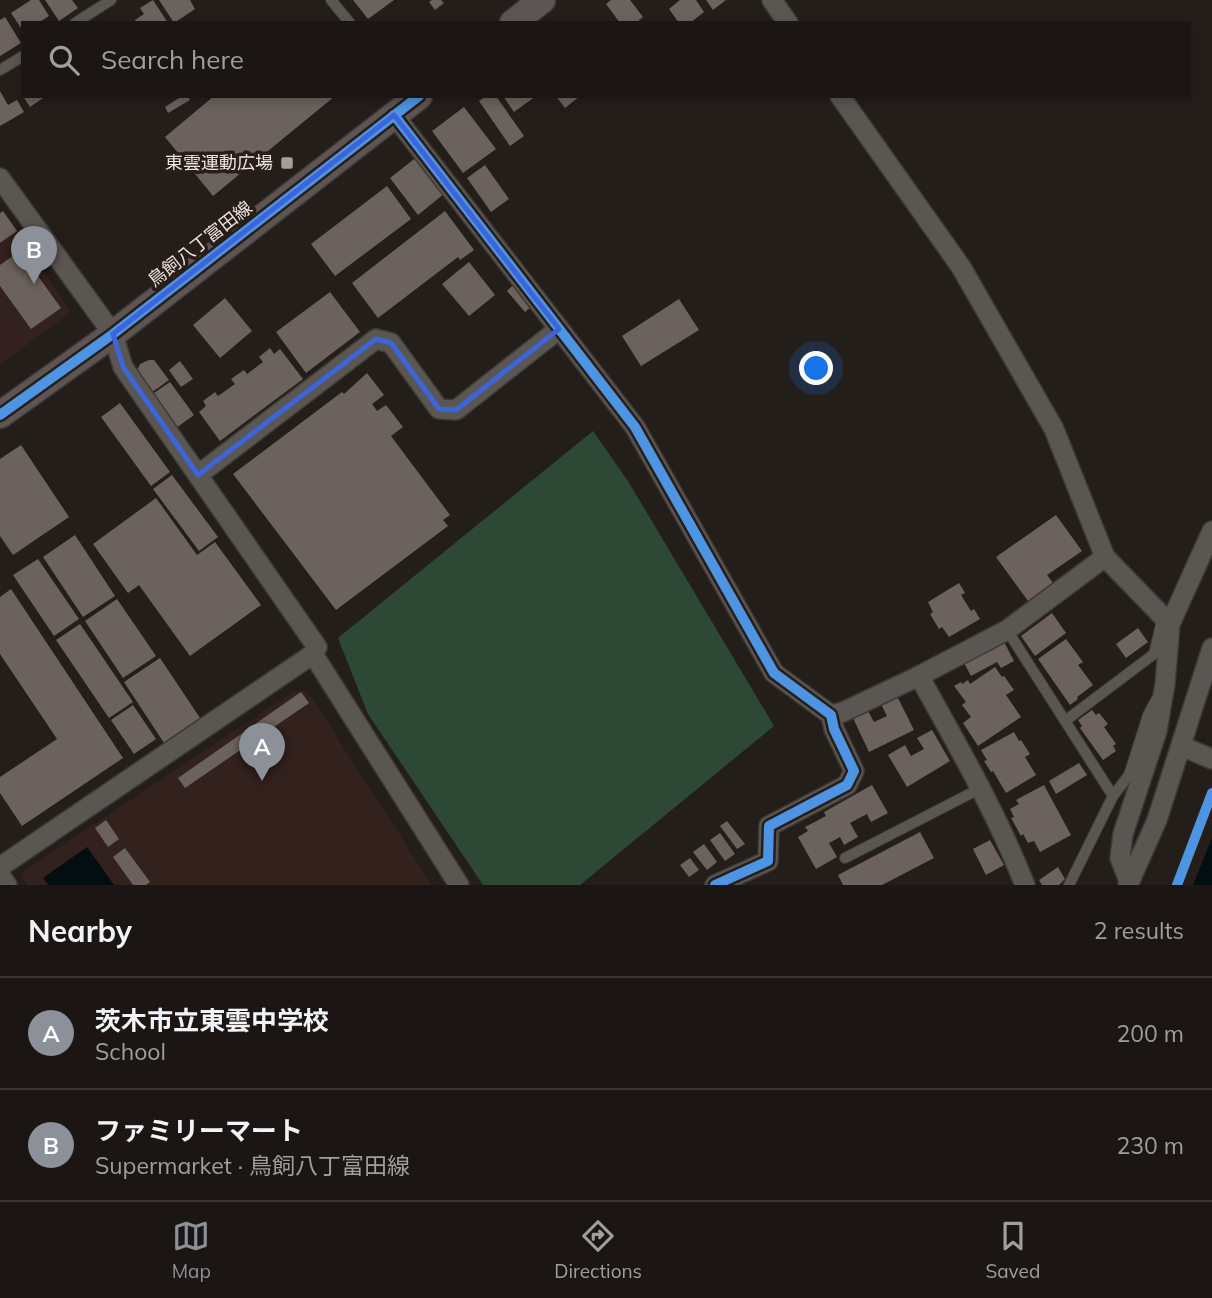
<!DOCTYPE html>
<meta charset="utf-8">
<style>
body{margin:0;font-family:Mulish,"Noto Sans JP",sans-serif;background:#282322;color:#f1f3f6}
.you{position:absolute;left:817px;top:369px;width:24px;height:24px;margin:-18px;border:5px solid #fff;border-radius:50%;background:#1a73e8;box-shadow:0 0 0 10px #1a73e833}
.badge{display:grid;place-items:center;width:46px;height:46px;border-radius:50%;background:#8c9099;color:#fff;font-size:23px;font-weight:700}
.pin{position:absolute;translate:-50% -58px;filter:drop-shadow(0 2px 4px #0008)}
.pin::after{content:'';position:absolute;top:37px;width:24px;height:21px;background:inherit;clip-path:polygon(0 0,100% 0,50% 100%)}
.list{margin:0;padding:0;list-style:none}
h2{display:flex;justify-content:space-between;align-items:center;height:91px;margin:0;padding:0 28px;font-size:30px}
h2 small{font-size:23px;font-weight:400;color:#a09fa0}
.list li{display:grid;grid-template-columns:46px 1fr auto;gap:21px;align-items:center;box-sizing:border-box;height:112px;padding:0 28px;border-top:2px solid #393534}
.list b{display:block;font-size:26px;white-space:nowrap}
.list p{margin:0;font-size:23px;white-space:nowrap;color:#a09fa0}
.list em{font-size:23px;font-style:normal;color:#a09fa0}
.icon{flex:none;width:38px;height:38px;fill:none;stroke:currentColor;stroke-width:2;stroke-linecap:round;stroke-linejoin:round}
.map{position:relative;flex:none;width:1212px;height:885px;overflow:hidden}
.search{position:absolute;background:#1b1614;box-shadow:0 4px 10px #0003;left:21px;right:21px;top:21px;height:77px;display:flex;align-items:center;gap:18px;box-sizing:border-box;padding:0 24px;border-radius:0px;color:#a09fa0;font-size:26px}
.sheet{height:315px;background:#1b1614}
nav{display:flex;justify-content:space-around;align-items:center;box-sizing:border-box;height:98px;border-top:2px solid #393534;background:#1b1614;font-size:19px;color:#a09fa0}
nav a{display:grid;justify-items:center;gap:4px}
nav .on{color:#8c9099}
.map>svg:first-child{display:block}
.commercial{fill:#322120}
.education{fill:#32211d}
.green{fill:#2e4836}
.water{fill:#030e11}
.building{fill:#6b625d}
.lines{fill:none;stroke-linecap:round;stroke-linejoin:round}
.lane-casing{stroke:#3e3836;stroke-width:12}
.street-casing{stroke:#3e3836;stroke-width:22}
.secondary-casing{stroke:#3e3836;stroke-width:29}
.lane{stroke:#5a5652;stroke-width:10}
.street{stroke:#5a5652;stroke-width:19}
.secondary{stroke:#5d5553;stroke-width:26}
.cycleway-casing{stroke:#281d17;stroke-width:15}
.cycleway{stroke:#4d94e3;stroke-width:10}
.marked{fill:none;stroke:#3c65d9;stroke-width:5;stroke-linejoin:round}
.poi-dot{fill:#a79f9c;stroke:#281d17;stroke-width:2.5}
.labels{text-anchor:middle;stroke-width:7;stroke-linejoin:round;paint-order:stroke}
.poi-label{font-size:18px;fill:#ede5e1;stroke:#281d17;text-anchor:end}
.street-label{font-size:18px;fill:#ede5e1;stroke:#281d17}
</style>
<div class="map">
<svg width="1212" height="885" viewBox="0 0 1212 885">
<rect width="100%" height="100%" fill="#241e1b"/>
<polygon class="commercial" points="16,230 71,312 0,365 0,244"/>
<polygon class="education" points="295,691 308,692 432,885 27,885 22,878 25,870"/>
<polygon class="green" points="593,431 628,481 774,726 580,885 483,885 368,714 338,638"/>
<g class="water">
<polygon points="1212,838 1212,885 1193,885"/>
<polygon points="87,847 114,885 48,885 43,878"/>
</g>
<g class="building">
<polygon points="31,0 39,0 49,16 38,23 23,23 23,31 11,13"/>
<polygon points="45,0 72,0 78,8 59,21"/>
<polygon points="153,0 168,23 136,23 135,20 144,14 140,8"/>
<polygon points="159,0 190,0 195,9 174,23"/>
<polygon points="353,0 394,0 368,19"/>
<polygon points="432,0 441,0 444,3 435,10 429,2"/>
<polygon points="611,0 630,0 643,17 636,23 620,23 606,4"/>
<polygon points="680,0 696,0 704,12 690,23 679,23 669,9"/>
<polygon points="706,0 726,0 713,10"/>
<polygon points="5,17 21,43 0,56 0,20"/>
<polygon points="0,91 8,105 17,100 24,112 0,126"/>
<polygon points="23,96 46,96 30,107"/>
<polygon points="182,96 188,96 190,100 168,113 165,107"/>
<polygon points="214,96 335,96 213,196 165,137"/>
<polygon points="486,96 496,96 524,136 510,146 479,101"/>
<polygon points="503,96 536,96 514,112"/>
<polygon points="556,96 580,96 565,108"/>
<polygon points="464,107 496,149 463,173 432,131"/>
<polygon points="418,156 445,193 418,215 390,178"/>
<polygon points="485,165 509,199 491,212 467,178"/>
<polygon points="387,186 411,219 335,276 311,244"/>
<polygon points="3,211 17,231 0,243 0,213"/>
<polygon points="445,211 474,250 460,260 458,257 378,318 352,283"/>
<polygon points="20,251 61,308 31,329 0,286 0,265"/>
<polygon points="469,262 495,295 469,316 442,284"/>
<polygon points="513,285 531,307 525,312 507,291"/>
<polygon points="330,292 360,332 306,373 276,332"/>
<polygon points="225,298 252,331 220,358 193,325"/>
<polygon points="679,299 699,330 641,366 622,336"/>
<polygon points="270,348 274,354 280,349 303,379 220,441 199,412 206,406 203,401 215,392 218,396 235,384 231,379 244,370 247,374 263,362 259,357"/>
<polygon points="149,360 154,360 169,380 151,393 136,373 140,364"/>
<polygon points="180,361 193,379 181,387 169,370"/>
<polygon points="367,373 384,395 372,404 377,411 386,405 403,427 391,436 450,515 443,520 448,526 336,610 233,474 342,392 344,394"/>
<polygon points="170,382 194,415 176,428 151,395"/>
<polygon points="120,403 170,472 151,486 101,417"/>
<polygon points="21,445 69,517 13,555 0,536 0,459"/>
<polygon points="172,475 218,537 199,551 153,489"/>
<polygon points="156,498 197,555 215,542 261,605 190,656 139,585 128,593 93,544"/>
<polygon points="1056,515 1082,551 1047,575 1053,583 1028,601 996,557"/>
<polygon points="75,535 115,596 83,617 43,557"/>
<polygon points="38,559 79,619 54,636 13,575"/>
<polygon points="959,583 965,593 961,595 971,611 974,609 980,619 949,637 942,627 939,629 930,614 933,612 928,602"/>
<polygon points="11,589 123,758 22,826 0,793 0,777 57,739 0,654 0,597"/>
<polygon points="117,599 156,656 123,678 85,621"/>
<polygon points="1052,613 1066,633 1035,656 1021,636"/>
<polygon points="80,624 133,702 109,718 56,640"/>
<polygon points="1138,628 1148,642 1126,658 1116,644"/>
<polygon points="1066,639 1083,662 1078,665 1093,685 1077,697 1078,699 1070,705 1038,659"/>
<polygon points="1003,640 1014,661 1001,668 997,662 971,676 963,661"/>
<polygon points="160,658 200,718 164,743 124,682"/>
<polygon points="995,667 1002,677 1004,676 1014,690 1006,695 1021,717 978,746 963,723 971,717 962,705 966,702 954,686 961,682 962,684 968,680 970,684"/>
<polygon points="301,692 309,703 185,788 178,778"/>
<polygon points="897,696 914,730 869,752 853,718 868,711 874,722 887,716 881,704"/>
<polygon points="133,705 156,739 134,754 111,720"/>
<polygon points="1092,710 1096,715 1099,713 1108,724 1104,727 1116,744 1113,746 1116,751 1103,760 1080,728 1082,726 1078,720"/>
<polygon points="932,730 950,761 907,787 888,755 905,745 911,756 924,749 917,738"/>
<polygon points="1014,732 1019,741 1021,740 1030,754 1025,757 1036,775 1006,793 993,771 991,772 984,761 987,760 981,750"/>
<polygon points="1079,763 1087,775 1056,794 1049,781"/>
<polygon points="872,785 888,813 871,822 867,814 850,823 858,837 844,845 840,837 829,843 837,857 816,869 798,837 808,831 805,827 826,816 824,812"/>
<polygon points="1044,785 1071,835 1040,852 1034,841 1028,843 1023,834 1021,836 1011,818 1014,817 1010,809 1019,804 1016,800"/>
<polygon points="106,820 119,839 108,847 95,828"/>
<polygon points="727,821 745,844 737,849 720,826"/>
<polygon points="920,832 934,858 882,885 843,885 838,875"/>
<polygon points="720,833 735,854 725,861 710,840"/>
<polygon points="990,840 1004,865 986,875 973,849"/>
<polygon points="704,844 717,862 707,870 693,852"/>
<polygon points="125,848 150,882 146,885 133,885 113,857"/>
<polygon points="690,858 699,870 689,877 680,865"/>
<polygon points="1058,867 1065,879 1059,885 1042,885 1039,880"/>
</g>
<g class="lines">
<defs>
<g id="lane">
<polyline points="331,0 350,23"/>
<polyline points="75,23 111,0"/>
<polyline points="0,70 23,56"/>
<polyline points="1007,630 1113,796 1069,885"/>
<polyline points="1065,721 1154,654 1163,616"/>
<polyline points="1113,796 1129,775 1148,715 1156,700"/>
<polyline points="845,858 981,788"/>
</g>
<g id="street">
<polyline points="772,0 788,23"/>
<polyline points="840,96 961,267 1054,429 1105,557 1170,624"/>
<polyline points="394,115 635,427 774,673 831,715 834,729 854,771 847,785 769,826 768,861 715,885"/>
<polyline points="0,178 113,334 123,367 317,647 313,654"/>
<polyline points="198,475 376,339 391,343 439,409 456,410 559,329"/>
<path d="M919 676C957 744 996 812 1025 885"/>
<polyline points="831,715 843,712 919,676 1007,630 1105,557"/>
<polyline points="1181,746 1212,759"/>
<polyline points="0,867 313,654 459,885"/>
<polyline points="0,875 7,885"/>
<polyline points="1129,881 1120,858 1123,834 1157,731 1165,684 1170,624 1212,531"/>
<polyline points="1128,885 1157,820 1212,648"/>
</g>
<g id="secondary">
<polyline points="513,23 542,0"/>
<polyline points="0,415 113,334 419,96"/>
</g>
</defs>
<use href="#lane" class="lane-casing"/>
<use href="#street" class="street-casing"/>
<use href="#secondary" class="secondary-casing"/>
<use href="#lane" class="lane"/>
<use href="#street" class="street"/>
<use href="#secondary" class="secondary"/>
<defs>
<g id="cycleway">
<polyline points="394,115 635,427 774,673 831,715 834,729 854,771 847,785 769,826 768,861 715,885"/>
<polyline points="0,415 113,334 419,96"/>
<polyline points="1177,885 1212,793"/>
</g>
</defs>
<use href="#cycleway" class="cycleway-casing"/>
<use href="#cycleway" class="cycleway"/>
</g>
<path class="marked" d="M394 115 559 329 456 410 439 409 391 343 376 339 198 475 123 367 113 334Z"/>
<rect class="poi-dot" x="280" y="156" width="14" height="14" rx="3.5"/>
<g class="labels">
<g class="poi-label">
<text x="273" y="169">東雲運動広場</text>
</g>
<g class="street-label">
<text transform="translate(200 244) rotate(-38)" y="6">鳥飼八丁富田線</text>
</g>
</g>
</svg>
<div class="you"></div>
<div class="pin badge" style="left:262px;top:781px">A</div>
<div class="pin badge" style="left:34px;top:284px">B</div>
<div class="search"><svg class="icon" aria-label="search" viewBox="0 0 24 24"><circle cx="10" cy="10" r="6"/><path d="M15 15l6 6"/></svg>Search here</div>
</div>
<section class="sheet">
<h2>Nearby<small>2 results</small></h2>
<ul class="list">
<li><span class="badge">A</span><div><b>茨木市立東雲中学校</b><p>School</p></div><em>200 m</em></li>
<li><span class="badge">B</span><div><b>ファミリーマート</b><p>Supermarket · 鳥飼八丁富田線</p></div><em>230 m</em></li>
</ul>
</section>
<nav>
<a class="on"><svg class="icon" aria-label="map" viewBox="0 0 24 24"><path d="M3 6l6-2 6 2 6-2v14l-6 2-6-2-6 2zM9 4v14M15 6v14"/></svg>Map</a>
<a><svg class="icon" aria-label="directions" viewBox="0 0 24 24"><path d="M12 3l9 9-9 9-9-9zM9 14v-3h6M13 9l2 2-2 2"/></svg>Directions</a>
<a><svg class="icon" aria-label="saved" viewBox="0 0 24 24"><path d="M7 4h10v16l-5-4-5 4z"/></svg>Saved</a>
</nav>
